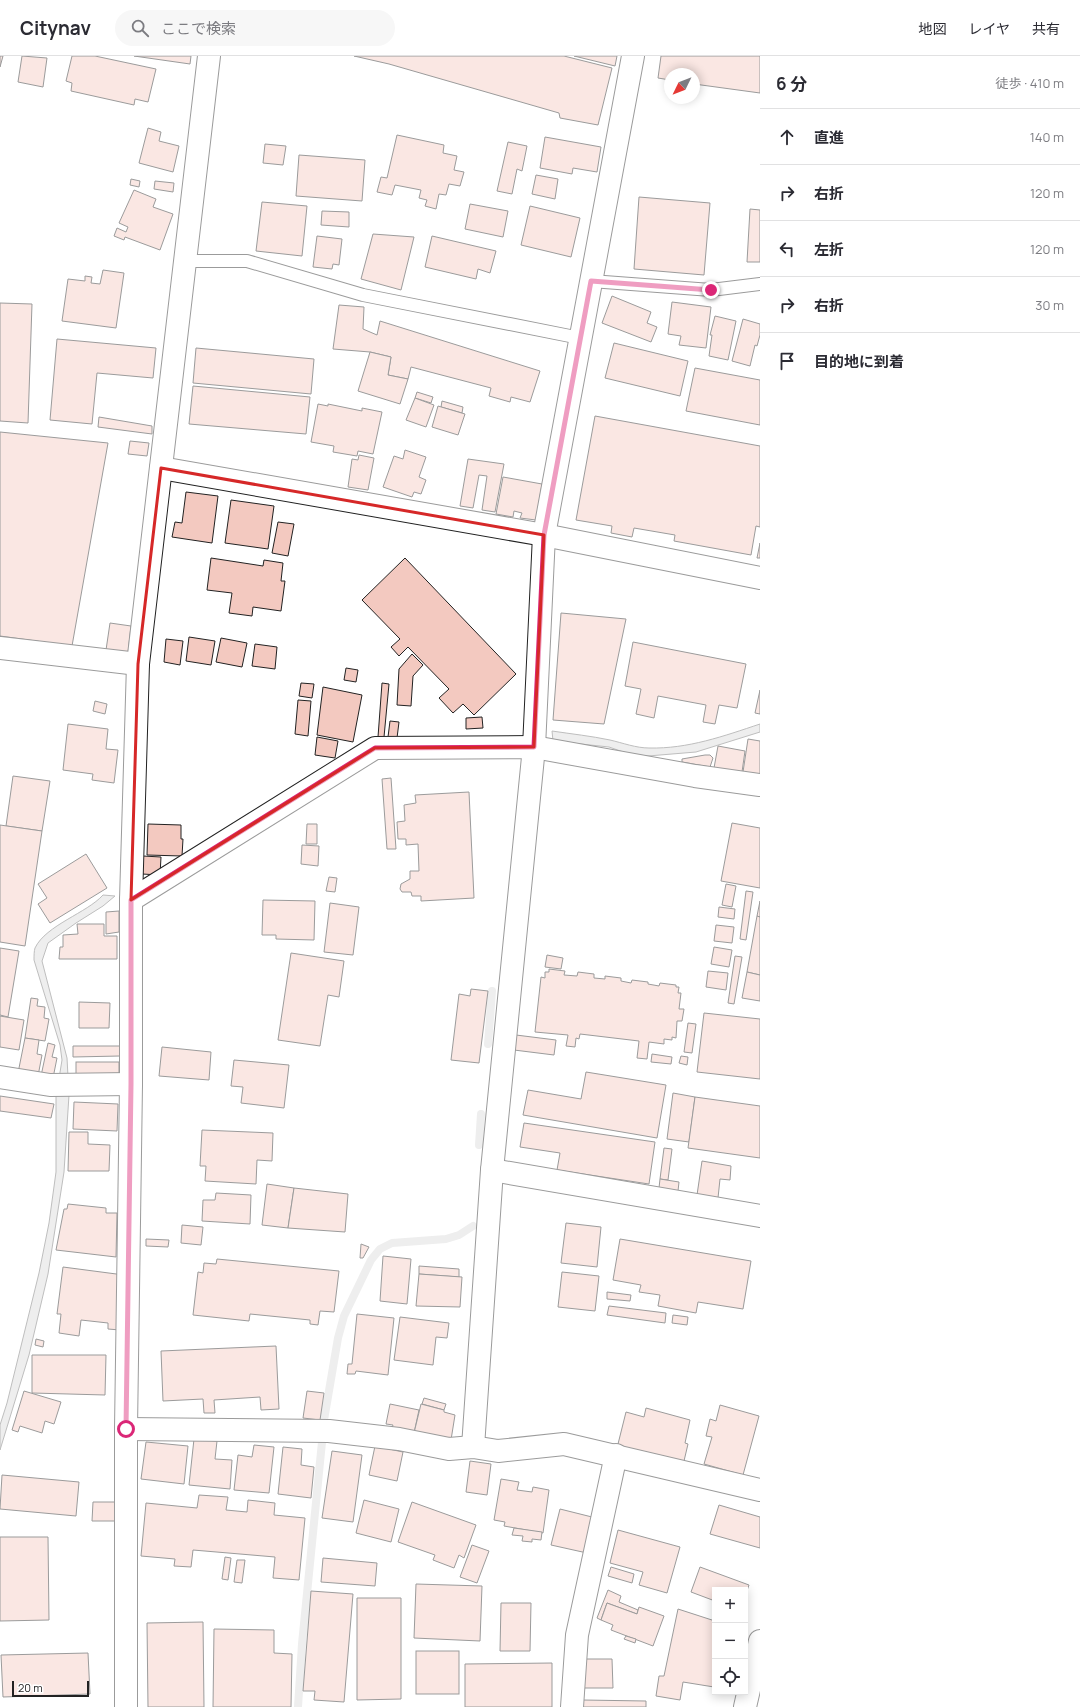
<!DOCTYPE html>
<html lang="ja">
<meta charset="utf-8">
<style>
body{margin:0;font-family:Manrope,"Noto Sans JP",sans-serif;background:#f7f7f7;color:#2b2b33}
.controls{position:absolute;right:12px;bottom:12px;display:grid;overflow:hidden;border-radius:0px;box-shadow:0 2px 10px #0003}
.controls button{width:36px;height:36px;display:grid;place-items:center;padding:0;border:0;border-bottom:1px solid #e1e1e2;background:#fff;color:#2b2b33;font:20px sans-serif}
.compass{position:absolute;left:664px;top:12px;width:36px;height:36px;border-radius:50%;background:#fff;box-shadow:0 2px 10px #0003;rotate:227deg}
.scale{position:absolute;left:12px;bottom:10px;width:77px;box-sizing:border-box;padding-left:4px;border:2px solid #222;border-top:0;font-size:11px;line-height:14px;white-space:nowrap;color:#222;-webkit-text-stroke:3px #fff;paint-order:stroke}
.stop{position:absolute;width:12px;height:12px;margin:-9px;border:3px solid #db2777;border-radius:50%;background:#fff}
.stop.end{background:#db2777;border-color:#fff;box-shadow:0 1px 4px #0008}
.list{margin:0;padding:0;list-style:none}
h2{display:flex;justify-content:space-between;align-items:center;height:52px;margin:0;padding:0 16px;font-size:17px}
h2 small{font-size:13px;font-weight:400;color:#7c7c81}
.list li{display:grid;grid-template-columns:26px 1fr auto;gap:12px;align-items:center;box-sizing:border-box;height:56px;padding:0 16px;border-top:1px solid #e1e1e2}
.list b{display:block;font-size:15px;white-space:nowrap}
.list em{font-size:13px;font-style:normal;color:#7c7c81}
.icon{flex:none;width:22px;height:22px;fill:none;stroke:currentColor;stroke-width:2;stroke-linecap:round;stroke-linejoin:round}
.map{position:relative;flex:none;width:760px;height:1651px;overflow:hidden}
header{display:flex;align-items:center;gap:24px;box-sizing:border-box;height:56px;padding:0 20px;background:#fff;border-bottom:1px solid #e1e1e2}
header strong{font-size:19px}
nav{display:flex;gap:22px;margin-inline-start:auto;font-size:14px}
.search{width:280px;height:36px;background:#f7f7f7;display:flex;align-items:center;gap:10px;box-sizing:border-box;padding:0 14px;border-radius:22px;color:#7c7c81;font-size:15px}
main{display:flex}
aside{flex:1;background:#fff}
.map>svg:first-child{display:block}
.water{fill:#d9d9d9;stroke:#6f6f6f}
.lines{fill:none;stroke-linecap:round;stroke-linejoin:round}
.stream{stroke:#d9d9d9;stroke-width:8}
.building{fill:#f3c9c0;stroke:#222}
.service-casing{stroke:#222;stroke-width:14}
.minor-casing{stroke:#222;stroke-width:24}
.service{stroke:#fff;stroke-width:12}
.minor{stroke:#fff;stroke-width:22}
.route{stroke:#db2777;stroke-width:5}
.marked{fill:none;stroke:#d62828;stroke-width:3;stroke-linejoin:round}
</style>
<header>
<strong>Citynav</strong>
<div class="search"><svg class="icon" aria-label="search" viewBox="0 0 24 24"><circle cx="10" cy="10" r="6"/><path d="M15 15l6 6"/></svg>ここで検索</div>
<nav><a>地図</a><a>レイヤ</a><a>共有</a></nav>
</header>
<main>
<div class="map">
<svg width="760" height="1651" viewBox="0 0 760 1651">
<rect width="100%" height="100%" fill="#fff"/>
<g class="water">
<path d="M760 668V676L696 696 648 700 629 698 609 691 553 685 552 675C572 678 591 680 610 684 623 687 636 692 649 692 688 693 724 680 760 668Z"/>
<path d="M103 839 115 840 103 850 76 867 48 887 42 905 67 1002 69 1039 64 1116 48 1218 29 1299 0 1394V1369L7 1347 39 1217 49 1167 56 1116V1041L62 1004 60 989 34 904C34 900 34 895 35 892 46 869 87 857 103 839Z"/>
</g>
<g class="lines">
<g class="stream">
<polyline points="488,988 492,935"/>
<polyline points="479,1089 481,1058"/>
<polyline points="324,1364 338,1282 344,1260 371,1204 380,1193 392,1187 446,1183 459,1179 473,1170"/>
<polyline points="298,1651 302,1588 322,1386"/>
</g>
</g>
<g class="building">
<polygon points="0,0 3,0 0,11"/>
<polygon points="22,0 47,2 43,31 18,26"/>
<polygon points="72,0 95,0 156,13 148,46 135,43 134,49 71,35 72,27 66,25"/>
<polygon points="134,0 191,0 190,8"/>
<polygon points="354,0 564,0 612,12 598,69 560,62 559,57 389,8"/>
<polygon points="574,0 617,0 615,10"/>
<polygon points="661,0 760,0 760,37 694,28 694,18 670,18 670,24 658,22"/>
<polygon points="148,72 161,76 159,85 179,90 173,116 139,107"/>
<polygon points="397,79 444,89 443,97 457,100 454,114 464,116 460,130 449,128 446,139 439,138 436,153 425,150 427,144 419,142 421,134 395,129 392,139 377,136 381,121 387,122"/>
<polygon points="545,81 601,91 597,116 573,112 572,118 540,112"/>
<polygon points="508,86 527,90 522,115 517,113 512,138 497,135"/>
<polygon points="265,88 286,90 283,109 263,107"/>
<polygon points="299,99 365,104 362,145 296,140"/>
<polygon points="536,119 558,123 555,143 532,138"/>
<polygon points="131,123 140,125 139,131 130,129"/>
<polygon points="155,125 174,127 173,136 154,133"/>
<polygon points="134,134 156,143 153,151 173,158 160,194 125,181 124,184 114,180 117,172 126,176 128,171 119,167"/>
<polygon points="639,141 710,147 704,219 634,213"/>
<polygon points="262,146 307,150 302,200 256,195"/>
<polygon points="470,148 508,155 503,181 465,173"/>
<polygon points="530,150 580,162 571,201 521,189"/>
<polygon points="750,153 760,154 760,206 747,206"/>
<polygon points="322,155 349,156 349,171 321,169"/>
<polygon points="373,178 414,181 401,234 361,223"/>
<polygon points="317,180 342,183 339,209 333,208 332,213 313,211"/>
<polygon points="432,180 496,195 490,217 478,213 476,223 425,211"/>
<polygon points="103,214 124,217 116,272 62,265 68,223 85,225 85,220 92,221 91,227 100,228"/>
<polygon points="612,240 651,256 647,267 657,271 651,286 602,267"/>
<polygon points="672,246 711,251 706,292 679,289 681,280 668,278"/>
<polygon points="0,247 32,248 28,367 0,365"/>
<polygon points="339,249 364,251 363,273 377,279 380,265 540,315 530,346 511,341 510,346 489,340 491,332 411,311 408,323 388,319 391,301 370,296 333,293"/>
<polygon points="715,260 736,265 728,304 709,300 712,279 710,279"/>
<polygon points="743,263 760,268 760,279 757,290 755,289 750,310 732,305"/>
<polygon points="57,283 156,292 153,322 97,317 92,368 50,364"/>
<polygon points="614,287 688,305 680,340 605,322"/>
<polygon points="196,292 314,303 311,338 193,327"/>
<polygon points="370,296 391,301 388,319 408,323 400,348 358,335"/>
<polygon points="695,312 760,324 760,369 686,355"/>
<polygon points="193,330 310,341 306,378 189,368"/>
<polygon points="417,336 433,341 431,347 415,342"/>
<polygon points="415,342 434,349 426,371 406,364"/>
<polygon points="442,345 463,351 462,357 441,351"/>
<polygon points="318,348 328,350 328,348 362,355 362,352 382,356 373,398 358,395 357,400 333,396 334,390 311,386"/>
<polygon points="438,350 465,358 458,379 432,371"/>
<polygon points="595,360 760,390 760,471 756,470 751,499 674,485 675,479 634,472 632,481 611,477 612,470 576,464"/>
<polygon points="99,361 152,370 152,378 98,371"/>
<polygon points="0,376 108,387 72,590 0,580"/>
<polygon points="130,385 149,387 147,400 128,398"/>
<polygon points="405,394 426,401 419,421 426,424 421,438 414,436 412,441 383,431 394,400 403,403"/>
<polygon points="359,399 374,402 368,434 348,431 352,403 358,404"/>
<polygon points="468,403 504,408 495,456 482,454 487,420 479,419 473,452 460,450"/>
<polygon points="503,421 542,428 536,464 520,462 522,457 514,455 513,461 496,458"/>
<polygon points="186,436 218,440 212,487 172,481 175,466 182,467"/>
<polygon points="231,444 274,450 268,493 225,487"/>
<polygon points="278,466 294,468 288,500 272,497"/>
<polygon points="760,487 760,502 757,502"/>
<polygon points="211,502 263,510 264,504 283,507 281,525 285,525 281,555 253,551 252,560 229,557 232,537 207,534"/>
<polygon points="405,502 516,618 474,659 463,648 453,657 439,642 449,633 408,591 399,600 391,591 400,583 362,544"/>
<polygon points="561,557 626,563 604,668 553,664"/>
<polygon points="110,567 131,570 128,597 106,594"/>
<polygon points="189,581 215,585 211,609 186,605"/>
<polygon points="221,582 247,587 242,611 216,606"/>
<polygon points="166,583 183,585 180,609 164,606"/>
<polygon points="633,586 746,608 737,652 719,649 715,668 703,666 706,649 658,640 654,662 636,658 641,633 625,630"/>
<polygon points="255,588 277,591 275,613 252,610"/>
<polygon points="412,598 423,609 413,620 411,650 397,649 399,613"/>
<polygon points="346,612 358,614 356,626 344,624"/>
<polygon points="301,627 314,628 312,642 299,640"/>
<polygon points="382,627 389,628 384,681 378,681"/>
<polygon points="323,631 362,639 353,686 317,679"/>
<polygon points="760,634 760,658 755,657"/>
<polygon points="298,644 311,645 308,680 295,678"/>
<polygon points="95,645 107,648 105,658 93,655"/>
<polygon points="482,661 483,672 466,673 466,662"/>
<polygon points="390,665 399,666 397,682 388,681"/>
<polygon points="68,668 108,673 106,693 118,694 114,727 92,724 93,718 63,714"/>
<polygon points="317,681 338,685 335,702 315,699"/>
<polygon points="748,683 760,685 760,718 743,716"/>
<polygon points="718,690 745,695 742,716 714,712"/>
<polygon points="705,699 710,699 713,702 710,711 682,706 682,703"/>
<polygon points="13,720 50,725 42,775 6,770"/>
<polygon points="391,722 396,793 387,793 382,723"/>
<polygon points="469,736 474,842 421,845 421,840 412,840 411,836 402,836 400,833 401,828 410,823 410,815 419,815 418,788 406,789 406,783 398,783 397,766 405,765 404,749 416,747 415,739"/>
<polygon points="732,767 760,772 760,832 721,825"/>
<polygon points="148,768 181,769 181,783 183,783 182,800 147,799"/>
<polygon points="307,768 317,768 317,788 306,788"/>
<polygon points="0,769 42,775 25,890 0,886"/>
<polygon points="302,789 319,790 318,810 301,808"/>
<polygon points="86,798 107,832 50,867 38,848 47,842 38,828"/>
<polygon points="143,800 161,801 160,819 142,818"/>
<polygon points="329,821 337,822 335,836 326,835"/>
<polygon points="726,828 736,830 732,851 722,849"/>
<polygon points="746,835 753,836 746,884 740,883"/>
<polygon points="263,844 315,845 314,884 276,883 276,879 262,879"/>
<polygon points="760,845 760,861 757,860"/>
<polygon points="330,847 359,851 353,899 324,896"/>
<polygon points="719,851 735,853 734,863 718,861"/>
<polygon points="119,855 119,876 106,878 106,856"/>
<polygon points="757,860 760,861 760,919 747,916"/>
<polygon points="77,868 104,868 104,880 117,880 117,903 59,903 60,891 63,891 63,879 78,878"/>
<polygon points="716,869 734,871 732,887 714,885"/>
<polygon points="714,891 732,894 729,911 711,908"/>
<polygon points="0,892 19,895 8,961 0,959"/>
<polygon points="291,897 344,905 339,941 328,939 320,990 278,984"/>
<polygon points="547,899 563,902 561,913 545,911"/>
<polygon points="735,900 742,901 734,948 728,947"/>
<polygon points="549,913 565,915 564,919 577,920 578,916 594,918 594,922 605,923 605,920 621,922 621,925 631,927 632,924 648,926 648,928 659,930 660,927 676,929 676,931 679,931 678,937 681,937 679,953 684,953 682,965 677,965 676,982 672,981 672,984 664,983 664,988 649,986 647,1003 637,1002 639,985 580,978 579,983 576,982 575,991 566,990 568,979 535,976 541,921 545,922 545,916 549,916"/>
<polygon points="708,915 728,917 726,934 706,931"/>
<polygon points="747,916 760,919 760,945 742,942"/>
<polygon points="471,933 488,935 479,1007 451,1004 459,938 470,940"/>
<polygon points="31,942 38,943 37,950 45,951 44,962 49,963 45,985 25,982"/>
<polygon points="79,946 110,947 109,972 79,972"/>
<polygon points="704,957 760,963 760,1023 697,1016"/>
<polygon points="0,960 24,964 19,994 0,991"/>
<polygon points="688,967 696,968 692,997 684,996"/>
<polygon points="516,979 556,984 554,999 514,994"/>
<polygon points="25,982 39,984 37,998 42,999 38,1020 18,1017"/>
<polygon points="48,987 55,989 52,1001 57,1002 53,1022 41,1020"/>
<polygon points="73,990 120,990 120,1000 73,1001"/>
<polygon points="162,991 211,996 209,1024 159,1020"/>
<polygon points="652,998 672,1001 671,1008 651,1006"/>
<polygon points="681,1000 688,1001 687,1009 679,1007"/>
<polygon points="234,1004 289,1009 284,1052 241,1047 243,1031 231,1030"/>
<rect x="76" y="1006" width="43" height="19"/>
<polygon points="586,1016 666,1029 657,1082 523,1059 528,1034 581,1043"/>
<polygon points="673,1037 695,1041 689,1086 667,1083"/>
<polygon points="0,1040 54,1048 51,1062 0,1055"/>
<polygon points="695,1041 760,1050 760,1102 688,1092"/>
<polygon points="74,1046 118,1048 117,1075 73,1073"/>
<polygon points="524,1067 655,1086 649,1128 557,1114 560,1097 520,1091"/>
<polygon points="202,1074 273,1077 272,1105 257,1104 256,1128 205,1125 206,1110 200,1110"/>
<polygon points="69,1076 88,1076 88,1088 110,1089 109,1115 68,1115"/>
<polygon points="664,1092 672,1093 668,1124 660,1123"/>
<polygon points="702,1105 731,1110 730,1124 720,1123 718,1142 697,1139"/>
<polygon points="660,1123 679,1126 678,1135 659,1132"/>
<polygon points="267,1128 294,1132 288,1172 262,1169"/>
<polygon points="294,1132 348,1138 345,1176 288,1172"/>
<polygon points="216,1137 251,1139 250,1168 202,1165 203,1144 215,1144"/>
<polygon points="68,1148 106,1152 106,1157 117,1157 116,1201 56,1194 64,1153 67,1153"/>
<polygon points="566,1167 601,1171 597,1211 561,1207"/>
<polygon points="182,1169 203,1171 201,1189 181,1187"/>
<polygon points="146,1183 169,1184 168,1191 146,1190"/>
<polygon points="620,1183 751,1205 743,1253 698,1246 696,1257 658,1250 660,1239 639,1236 641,1229 613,1224"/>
<polygon points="361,1188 369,1191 363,1202 360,1202"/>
<polygon points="383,1200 411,1203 407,1248 380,1245"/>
<polygon points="217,1203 339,1215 334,1256 320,1255 318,1269 310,1268 310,1264 250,1258 249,1265 193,1259 198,1216 203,1217 204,1207 216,1208"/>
<polygon points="419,1210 459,1213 459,1221 419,1218"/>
<polygon points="63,1211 124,1219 120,1274 108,1273 108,1267 81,1264 79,1280 59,1277 61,1258 57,1258"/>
<polygon points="562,1216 599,1220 595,1255 558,1251"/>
<polygon points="419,1218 462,1221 460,1251 416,1250"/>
<polygon points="607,1236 631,1239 630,1245 607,1243"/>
<polygon points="609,1250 666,1257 665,1267 607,1259"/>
<polygon points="357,1258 394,1262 388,1319 356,1315 355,1318 347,1318 348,1308 352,1308"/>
<polygon points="673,1259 688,1261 687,1269 672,1267"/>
<polygon points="400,1261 449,1267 447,1282 436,1281 433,1309 394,1304"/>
<polygon points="36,1283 44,1285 43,1291 35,1289"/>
<polygon points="276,1290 279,1353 261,1354 260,1341 214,1344 215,1357 204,1357 203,1343 163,1345 161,1295"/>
<polygon points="32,1299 106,1299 105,1339 32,1337"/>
<polygon points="24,1335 61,1346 54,1368 45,1365 42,1377 20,1370 18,1376 12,1374"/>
<polygon points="307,1335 324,1337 320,1364 303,1362"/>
<polygon points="424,1342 446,1348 444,1354 422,1348"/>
<polygon points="390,1348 419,1354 414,1377 392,1372 393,1369 386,1368"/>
<polygon points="421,1348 444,1354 444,1356 455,1359 451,1384 414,1377"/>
<polygon points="720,1349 759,1360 743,1419 704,1408 712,1381 706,1380 710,1363 716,1365"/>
<polygon points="646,1352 690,1364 685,1387 688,1388 684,1405 617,1392 626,1356 644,1361"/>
<polygon points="194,1383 217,1385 215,1403 232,1404 230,1433 189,1429"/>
<polygon points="146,1386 188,1390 184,1428 141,1423"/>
<polygon points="254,1389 274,1391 269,1437 234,1434 238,1399 252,1401"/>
<polygon points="375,1390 403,1396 397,1425 369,1419"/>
<polygon points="283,1391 302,1393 301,1409 314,1411 311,1442 278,1438"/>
<polygon points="332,1395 362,1399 353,1466 322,1462"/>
<polygon points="470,1405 491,1408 487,1439 466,1436"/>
<polygon points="2,1419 79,1426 76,1460 0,1453"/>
<polygon points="501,1423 519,1426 517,1434 532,1436 533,1431 549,1434 543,1477 504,1470 505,1466 494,1464"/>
<polygon points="199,1439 228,1441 226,1454 247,1456 248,1444 275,1447 274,1459 305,1462 299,1524 273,1522 275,1501 193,1494 191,1511 174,1510 175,1503 141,1500 146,1447 197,1452"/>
<polygon points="364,1444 399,1453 391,1486 356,1477"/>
<polygon points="93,1446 115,1446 115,1465 92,1465"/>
<polygon points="412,1446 476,1469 464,1502 459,1499 454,1512 433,1504 435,1499 398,1486"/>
<polygon points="719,1449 760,1461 760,1492 710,1478"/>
<polygon points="560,1453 596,1462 587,1497 551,1489"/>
<polygon points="514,1472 542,1476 541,1484 532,1483 532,1486 522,1485 523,1480 512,1479"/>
<polygon points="618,1474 680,1491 667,1537 639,1529 643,1516 610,1507"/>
<polygon points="0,1481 48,1481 49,1564 0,1565"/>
<polygon points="472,1489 489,1495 477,1527 460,1521"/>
<polygon points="225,1501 231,1502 228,1524 222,1523"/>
<polygon points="323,1502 377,1507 375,1530 321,1526"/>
<polygon points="237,1504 245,1504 242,1527 234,1526"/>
<polygon points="611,1511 634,1518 632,1527 608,1520"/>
<polygon points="700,1511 749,1529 745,1540 745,1534 715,1534 715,1545 691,1536"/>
<polygon points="416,1528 482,1530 480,1585 414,1582"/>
<polygon points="608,1534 621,1540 619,1546 638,1554 637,1558 607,1547 601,1564 597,1562"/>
<polygon points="311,1535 353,1538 344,1646 314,1644 315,1635 303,1635"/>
<polygon points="357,1542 401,1542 401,1643 357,1644"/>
<polygon points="501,1547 531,1547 530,1595 500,1595"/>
<polygon points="607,1547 637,1558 639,1551 664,1560 653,1590 611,1574 613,1569 601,1564"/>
<polygon points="678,1553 715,1565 714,1631 683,1626 680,1644 656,1640 659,1620 664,1620"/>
<polygon points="203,1566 204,1651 148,1651 147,1567"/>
<polygon points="214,1573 274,1574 274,1597 292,1598 291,1651 213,1651"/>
<polygon points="626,1580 636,1583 635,1587 624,1583"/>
<rect x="416" y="1595" width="43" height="43"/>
<polygon points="88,1597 90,1638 3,1641 1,1599"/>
<polygon points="583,1603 612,1603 613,1632 584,1632"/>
<polygon points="552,1607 552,1651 465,1651 465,1608"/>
<polygon points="583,1644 646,1645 646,1651 583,1651"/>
</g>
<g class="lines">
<defs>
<g id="service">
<polyline points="184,205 247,205 363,239 580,282"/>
<polyline points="591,225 711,234 760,228"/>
</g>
<g id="minor">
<polyline points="161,412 544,479 760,522"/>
<polyline points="0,592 138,608"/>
<polyline points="131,844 375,692 534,691 695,720 760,729"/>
<polyline points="0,1021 50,1029 131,1028"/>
<polyline points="492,1114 760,1160"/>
<polyline points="126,1373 329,1375 399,1383 449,1393 473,1391 498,1395 564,1388 760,1434"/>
<polyline points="473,1391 492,1114 534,691 544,479 633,0"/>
<polyline points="126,1651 126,1373 131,1028 131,844 138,608 209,0"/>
<polyline points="572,1651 577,1579 616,1399"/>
<polyline points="745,1651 760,1585"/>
</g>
</defs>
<use href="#service" class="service-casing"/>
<use href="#minor" class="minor-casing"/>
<use href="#service" class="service"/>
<use href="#minor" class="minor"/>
</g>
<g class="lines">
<polyline class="route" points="126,1373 131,1028 131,844 375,692 534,691 544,479 591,225 711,234"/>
</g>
<path d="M0 0H760V1651H0ZM161 412 544 479 534 691 375 692 131 844 138 608Z" fill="#fff" fill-opacity=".55" fill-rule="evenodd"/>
<path class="marked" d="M161 412 544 479 534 691 375 692 131 844 138 608Z"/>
</svg>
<div class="controls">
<button>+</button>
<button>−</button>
<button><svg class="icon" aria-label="locate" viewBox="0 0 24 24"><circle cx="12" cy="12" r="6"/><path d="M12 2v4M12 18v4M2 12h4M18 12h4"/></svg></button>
</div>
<svg class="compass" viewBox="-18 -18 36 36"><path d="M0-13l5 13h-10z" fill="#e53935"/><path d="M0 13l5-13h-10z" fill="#7c7c81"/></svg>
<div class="scale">20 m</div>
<div class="stop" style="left:126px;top:1373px"></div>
<div class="stop end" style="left:711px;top:234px"></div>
</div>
<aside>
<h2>6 分<small>徒歩 · 410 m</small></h2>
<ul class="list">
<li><svg class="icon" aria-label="ahead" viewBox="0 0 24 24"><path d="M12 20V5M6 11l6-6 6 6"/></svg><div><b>直進</b></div><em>140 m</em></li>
<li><svg class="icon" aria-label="right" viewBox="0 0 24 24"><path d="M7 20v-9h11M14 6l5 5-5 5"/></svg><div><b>右折</b></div><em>120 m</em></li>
<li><svg class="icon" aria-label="left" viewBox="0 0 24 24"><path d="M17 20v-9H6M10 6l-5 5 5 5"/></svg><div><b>左折</b></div><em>120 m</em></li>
<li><svg class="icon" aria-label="right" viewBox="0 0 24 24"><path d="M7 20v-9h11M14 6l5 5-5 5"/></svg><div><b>右折</b></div><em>30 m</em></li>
<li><svg class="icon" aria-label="arrive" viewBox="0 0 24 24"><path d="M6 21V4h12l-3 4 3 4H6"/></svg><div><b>目的地に到着</b></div></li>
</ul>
</aside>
</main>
